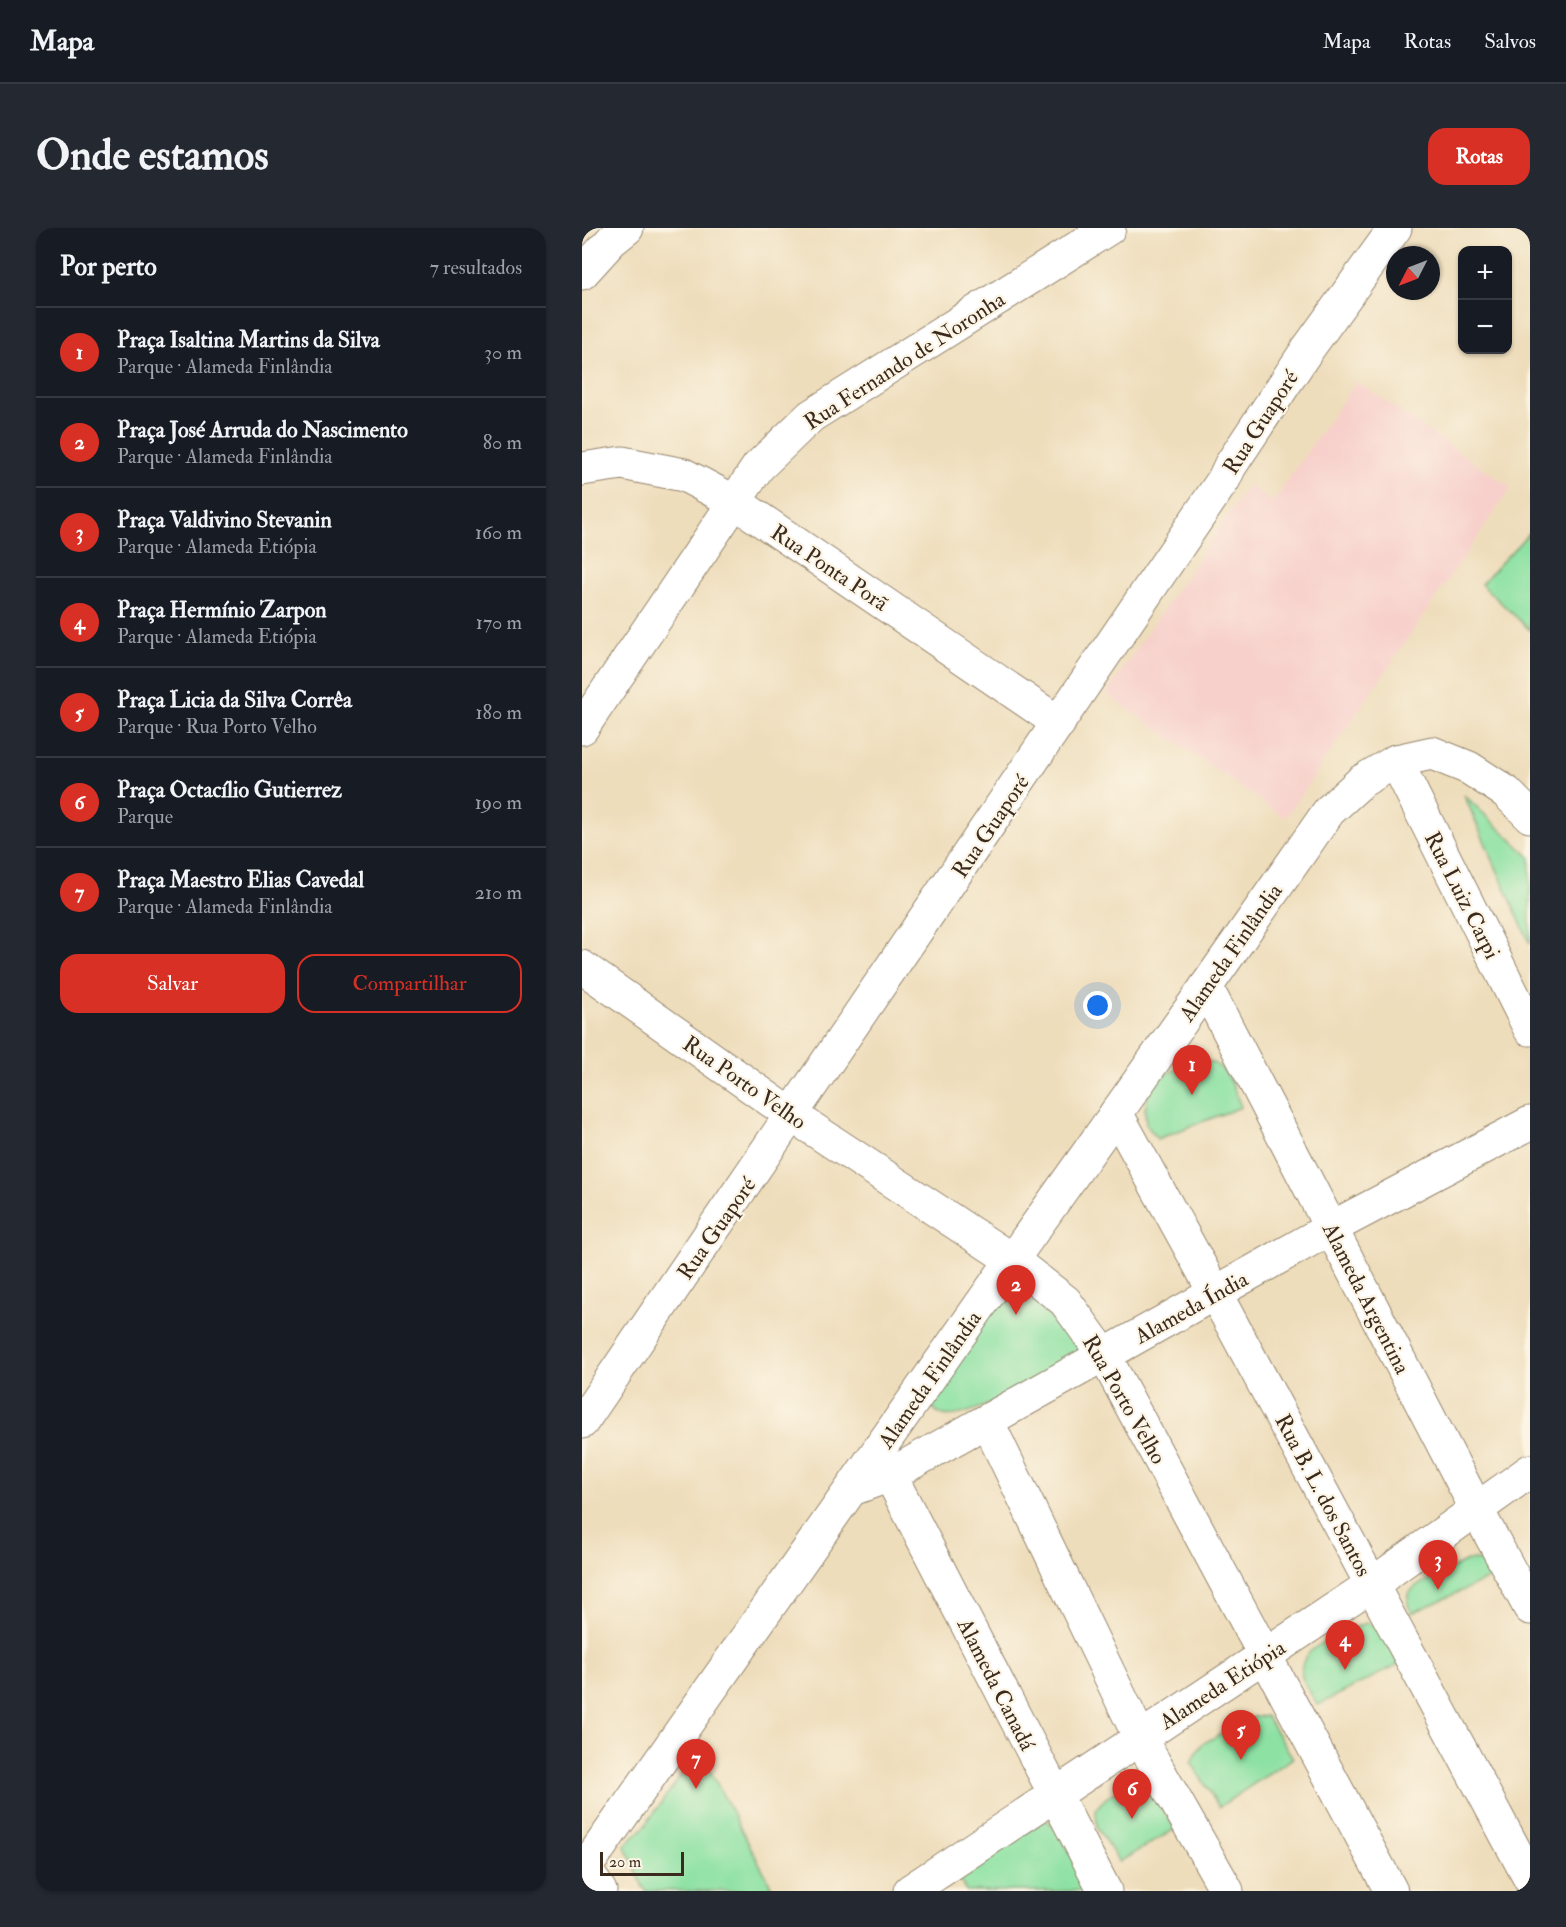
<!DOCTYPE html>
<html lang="pt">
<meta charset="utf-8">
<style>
body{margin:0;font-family:"IM FELL Double Pica",serif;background:#242831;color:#f1f3f6}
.controls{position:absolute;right:18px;top:18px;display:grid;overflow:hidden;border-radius:12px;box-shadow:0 2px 4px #0004}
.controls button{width:54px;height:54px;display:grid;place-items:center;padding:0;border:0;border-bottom:2px solid #363941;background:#171b24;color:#f1f3f6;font:30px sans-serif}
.compass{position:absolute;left:804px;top:18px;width:54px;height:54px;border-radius:50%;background:#171b24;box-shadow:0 2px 4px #0004;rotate:228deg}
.scale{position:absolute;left:18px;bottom:15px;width:84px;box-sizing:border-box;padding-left:6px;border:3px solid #3b2a1e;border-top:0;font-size:16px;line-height:21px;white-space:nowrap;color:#3b2a1e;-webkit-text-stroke:4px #fcf5e5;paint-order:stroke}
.you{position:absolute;left:516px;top:778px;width:21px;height:21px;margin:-15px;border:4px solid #fff;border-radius:50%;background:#1a73e8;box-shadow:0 0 0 9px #1a73e833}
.badge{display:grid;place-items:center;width:39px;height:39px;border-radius:50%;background:#d93025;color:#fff;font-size:20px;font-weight:700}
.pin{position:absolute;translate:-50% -50px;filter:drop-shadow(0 2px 3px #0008)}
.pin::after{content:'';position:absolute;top:32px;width:21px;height:18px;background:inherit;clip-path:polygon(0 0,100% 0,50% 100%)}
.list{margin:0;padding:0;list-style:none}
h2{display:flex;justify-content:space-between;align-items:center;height:78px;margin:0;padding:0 24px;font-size:26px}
h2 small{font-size:20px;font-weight:400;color:#9ea1a6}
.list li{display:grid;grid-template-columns:39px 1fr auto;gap:18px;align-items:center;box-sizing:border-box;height:90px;padding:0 24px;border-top:2px solid #363941}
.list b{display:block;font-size:22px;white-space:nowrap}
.list p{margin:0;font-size:20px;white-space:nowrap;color:#9ea1a6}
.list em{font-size:20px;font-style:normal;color:#9ea1a6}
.actions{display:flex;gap:12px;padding:18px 24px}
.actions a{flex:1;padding:14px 0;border:2px solid #d93025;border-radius:18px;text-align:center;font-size:21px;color:#d93025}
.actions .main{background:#d93025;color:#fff}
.map{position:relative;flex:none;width:948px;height:1663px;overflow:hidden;border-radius:18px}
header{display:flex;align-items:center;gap:36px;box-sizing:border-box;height:84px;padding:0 30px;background:#171b24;border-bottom:2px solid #363941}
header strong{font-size:28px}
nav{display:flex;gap:33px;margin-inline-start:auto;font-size:21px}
.intro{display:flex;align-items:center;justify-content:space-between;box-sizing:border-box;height:144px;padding:0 36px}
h1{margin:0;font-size:42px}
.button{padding:15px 27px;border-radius:18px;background:#d93025;color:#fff;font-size:21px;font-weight:700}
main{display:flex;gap:36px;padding:0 36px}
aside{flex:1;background:#171b24;border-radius:18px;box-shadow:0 2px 4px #0004}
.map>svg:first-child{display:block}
.built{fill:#f7d0cb}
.green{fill:#8ce1a3;stroke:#648660;stroke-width:1.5}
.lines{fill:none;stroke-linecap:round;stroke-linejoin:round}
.minor-casing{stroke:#94846c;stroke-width:35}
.major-casing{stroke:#94846c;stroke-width:35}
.minor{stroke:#fff;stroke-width:33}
.major{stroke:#fff;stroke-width:33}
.labels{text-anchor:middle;stroke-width:4.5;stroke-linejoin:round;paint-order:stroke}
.street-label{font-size:22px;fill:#3b2a1e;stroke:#fcf5e5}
</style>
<header>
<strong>Mapa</strong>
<nav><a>Mapa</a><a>Rotas</a><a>Salvos</a></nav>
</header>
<div class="intro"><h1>Onde estamos</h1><a class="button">Rotas</a></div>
<main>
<aside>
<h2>Por perto<small>7 resultados</small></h2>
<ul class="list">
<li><span class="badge">1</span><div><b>Praça Isaltina Martins da Silva</b><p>Parque · Alameda Finlândia</p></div><em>30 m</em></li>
<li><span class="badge">2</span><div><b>Praça José Arruda do Nascimento</b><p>Parque · Alameda Finlândia</p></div><em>80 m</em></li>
<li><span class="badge">3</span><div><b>Praça Valdivino Stevanin</b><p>Parque · Alameda Etiópia</p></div><em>160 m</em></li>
<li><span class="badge">4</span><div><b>Praça Hermínio Zarpon</b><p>Parque · Alameda Etiópia</p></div><em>170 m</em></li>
<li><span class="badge">5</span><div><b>Praça Licia da Silva Corrêa</b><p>Parque · Rua Porto Velho</p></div><em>180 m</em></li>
<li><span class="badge">6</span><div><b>Praça Octacílio Gutierrez</b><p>Parque</p></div><em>190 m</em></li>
<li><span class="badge">7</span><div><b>Praça Maestro Elias Cavedal</b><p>Parque · Alameda Finlândia</p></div><em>210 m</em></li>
</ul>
<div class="actions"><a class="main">Salvar</a><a>Compartilhar</a></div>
</aside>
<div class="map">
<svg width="948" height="1663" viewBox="0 0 948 1663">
<rect width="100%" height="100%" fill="#fcf5e5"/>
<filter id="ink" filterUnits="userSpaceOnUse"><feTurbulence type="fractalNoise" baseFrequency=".0167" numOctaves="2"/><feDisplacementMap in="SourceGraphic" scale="12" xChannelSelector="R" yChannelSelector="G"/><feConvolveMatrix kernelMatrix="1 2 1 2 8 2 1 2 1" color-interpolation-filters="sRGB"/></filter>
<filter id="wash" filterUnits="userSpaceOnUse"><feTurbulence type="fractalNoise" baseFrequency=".008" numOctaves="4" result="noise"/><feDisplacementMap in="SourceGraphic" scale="24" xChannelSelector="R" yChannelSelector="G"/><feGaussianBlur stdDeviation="1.35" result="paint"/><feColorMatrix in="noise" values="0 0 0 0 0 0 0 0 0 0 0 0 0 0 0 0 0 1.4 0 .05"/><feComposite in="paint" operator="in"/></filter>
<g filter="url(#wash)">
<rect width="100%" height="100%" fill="#edb"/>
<polygon class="built" points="774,153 929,260 703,590 524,466 666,257 691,274"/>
<g class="green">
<polygon points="948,304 948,402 899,356"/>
<polygon points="882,567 948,629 948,716"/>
<path d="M615 830C646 835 649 853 659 879L575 911 564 896 563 881 569 854Z"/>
<path d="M430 1049 502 1125C475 1139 389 1194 362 1187 352 1185 349 1176 344 1168Z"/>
<polygon points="894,1332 903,1335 911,1349 830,1385 826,1377 826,1366 834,1358 885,1333"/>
<path d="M784 1395 802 1400 817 1436 736 1477C731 1469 722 1457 720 1448 713 1418 764 1404 784 1395Z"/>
<polygon points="684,1488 711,1530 637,1579 609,1534 620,1516 671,1489"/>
<polygon points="117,1522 192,1663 64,1663 61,1659 43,1618 62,1599"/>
<path d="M562 1551 593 1601 537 1634 515 1600 514 1581C524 1567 545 1554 562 1551Z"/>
<polygon points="464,1591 478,1605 507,1663 384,1663 376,1648"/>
</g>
</g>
<g filter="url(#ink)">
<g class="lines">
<defs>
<g id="minor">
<polyline points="0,45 30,12 45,0"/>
<polyline points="0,241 40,235 102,247 153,274 477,495"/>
<polyline points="0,500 176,239 229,188 527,0"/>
<polyline points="814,533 948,801"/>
<polyline points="0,739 211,888 430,1032 483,1073 522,1127 809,1663"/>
<polyline points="624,759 895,1282 948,1380"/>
<polyline points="534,885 633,1065 948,1651"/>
<polyline points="405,1193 558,1510 645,1663"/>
<path d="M0 1194C216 881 429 566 642 251L648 238 725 122 813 0"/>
<polyline points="308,1247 523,1663"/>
<polyline points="270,1261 308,1247 749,1000 948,895"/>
<polyline points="3,1640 430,1032 624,759 747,583 780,553 814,533 850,525 887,540 924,564 948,588"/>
<polyline points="328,1663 789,1357 948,1243"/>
</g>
<polyline id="major" points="0,1637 18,1663"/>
</defs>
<use href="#minor" class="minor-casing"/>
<use href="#major" class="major-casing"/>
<use href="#minor" class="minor"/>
<use href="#major" class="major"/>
</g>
</g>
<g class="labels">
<g class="street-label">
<text transform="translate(322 132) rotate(-33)" y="8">Rua Fernando de Noronha</text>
<text transform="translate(678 194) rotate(-57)" y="8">Rua Guaporé</text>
<text transform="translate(248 339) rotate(34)" y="8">Rua Ponta Porã</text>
<text transform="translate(408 598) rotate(-56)" y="8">Rua Guaporé</text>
<text transform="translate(881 667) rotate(63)" y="8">Rua Luiz Carpi</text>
<text transform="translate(648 724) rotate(-55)" y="8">Alameda Finlândia</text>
<text transform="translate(163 854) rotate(35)" y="8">Rua Porto Velho</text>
<text transform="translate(134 1000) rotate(-55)" y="8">Rua Guaporé</text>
<text transform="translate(785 1070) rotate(63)" y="8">Alameda Argentina</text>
<text transform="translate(609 1079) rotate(-29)" y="8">Alameda Índia</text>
<text transform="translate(347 1151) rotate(-55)" y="8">Alameda Finlândia</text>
<text transform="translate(543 1171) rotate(60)" y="8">Rua Porto Velho</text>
<text transform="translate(742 1267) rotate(62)" y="8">Rua B. L. dos Santos</text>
<text transform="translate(415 1456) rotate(63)" y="8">Alameda Canadá</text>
<text transform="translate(640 1456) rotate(-33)" y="8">Alameda Etiópia</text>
</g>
</g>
</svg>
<div class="controls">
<button>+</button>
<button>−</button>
</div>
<svg class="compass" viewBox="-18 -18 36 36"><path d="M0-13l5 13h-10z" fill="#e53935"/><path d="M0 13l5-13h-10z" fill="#9ea1a6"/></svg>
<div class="scale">20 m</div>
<div class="you"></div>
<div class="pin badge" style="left:610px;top:867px">1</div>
<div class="pin badge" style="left:434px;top:1087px">2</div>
<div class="pin badge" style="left:856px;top:1362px">3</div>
<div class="pin badge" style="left:763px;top:1442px">4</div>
<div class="pin badge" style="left:659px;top:1532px">5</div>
<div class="pin badge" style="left:550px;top:1591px">6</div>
<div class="pin badge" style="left:114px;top:1561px">7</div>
</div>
</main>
